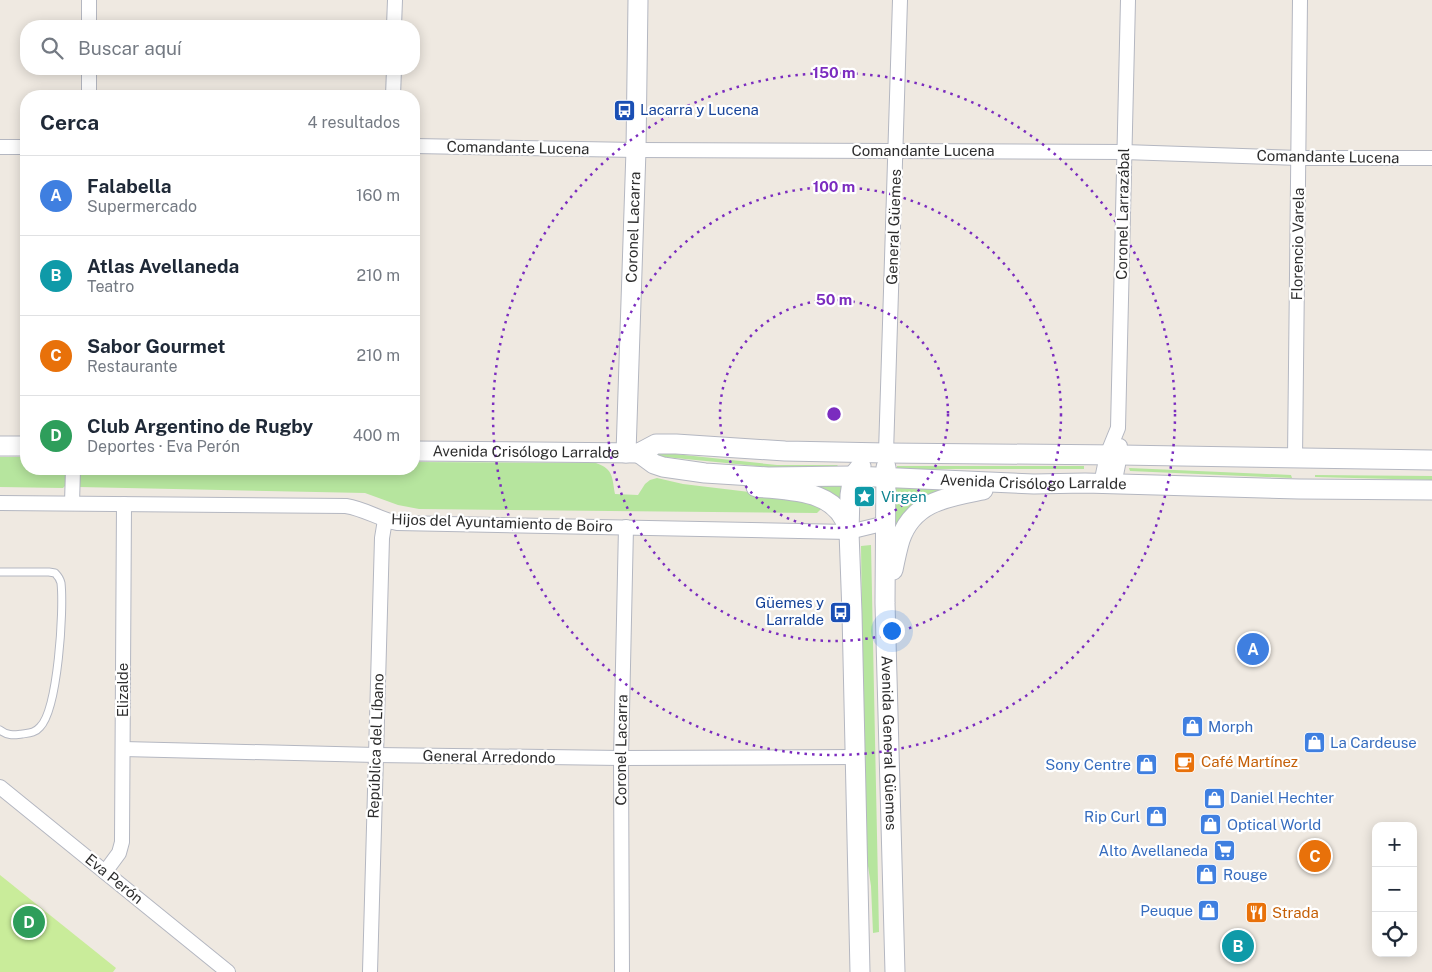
<!DOCTYPE html>
<html lang="es">
<meta charset="utf-8">
<style>
body{margin:0;font-family:"Public Sans",sans-serif;background:#f2f2f3;color:#1f2937}
.controls{position:absolute;right:15px;bottom:15px;display:grid;overflow:hidden;border-radius:10px;box-shadow:0 2px 12px #0003}
.controls button{width:45px;height:45px;display:grid;place-items:center;padding:0;border:0;border-bottom:1px solid #e0e1e3;background:#fff;color:#1f2937;font:25px sans-serif}
.you{position:absolute;left:891px;top:630px;width:18px;height:18px;margin:-12px;border:4px solid #fff;border-radius:50%;background:#1a73e8;box-shadow:0 0 0 8px #1a73e833}
.badge{display:grid;place-items:center;width:32px;height:32px;border-radius:50%;background:#2563eb;color:#fff;font-size:16px;font-weight:700}
.pin{position:absolute;translate:-50% -50%;border:2px solid #fff;box-shadow:0 1px 5px #0006}
.list{margin:0;padding:0;list-style:none}
h2{display:flex;justify-content:space-between;align-items:center;height:65px;margin:0;padding:0 20px;font-size:21px}
h2 small{font-size:16px;font-weight:400;color:#747a83}
.list li{display:grid;grid-template-columns:32px 1fr auto;gap:15px;align-items:center;box-sizing:border-box;height:80px;padding:0 20px;border-top:1px solid #e0e1e3}
.list b{display:block;font-size:19px;white-space:nowrap}
.list p{margin:0;font-size:16px;white-space:nowrap;color:#747a83}
.list em{font-size:16px;font-style:normal;color:#747a83}
.icon{flex:none;width:28px;height:28px;fill:none;stroke:currentColor;stroke-width:2;stroke-linecap:round;stroke-linejoin:round}
.map{position:relative;flex:none;width:1432px;height:972px;overflow:hidden}
.search{position:absolute;background:#fff;box-shadow:0 2px 12px #0003;left:20px;top:20px;width:400px;height:55px;display:flex;align-items:center;gap:12px;box-sizing:border-box;padding:0 18px;border-radius:20px;color:#747a83;font-size:19px}
.panel{position:absolute;background:#fff;box-shadow:0 2px 12px #0003;left:20px;top:90px;width:400px;height:385px;border-radius:20px}
.map>svg:first-child{display:block}
.green{fill:#b6e59e}
.pitch{fill:#c9ec9a}
.lines{fill:none;stroke-linecap:round;stroke-linejoin:round}
.lane-casing{stroke:#b4b7c1;stroke-width:9}
.street-casing{stroke:#b4b7c1;stroke-width:16}
.secondary-casing{stroke:#b4b7c1;stroke-width:21}
.lane{stroke:#fff;stroke-width:7}
.street{stroke:#fff;stroke-width:14}
.secondary{stroke:#fff;stroke-width:19}
.ring{fill:none;stroke:#7b2cbf;stroke-width:2.5;stroke-dasharray:2.5 5}
.labels{text-anchor:middle;stroke-width:4.5;stroke-linejoin:round;paint-order:stroke}
.transit-label{font-size:15px;fill:#164399;stroke:#fff;text-anchor:start}
.street-label{font-size:15px;fill:#2e2e2e;stroke:#fff}
.culture-label{font-size:15px;fill:#0d838f;stroke:#fff;text-anchor:start}
.shop-label{font-size:15px;fill:#366cbe;stroke:#fff;text-anchor:start}
.food-label{font-size:15px;fill:#c56008;stroke:#fff;text-anchor:start}
.centre{fill:#7b2cbf;stroke:#fff;stroke-width:2.5}
.ring-label{font-size:15px;text-anchor:middle;font-weight:bold;fill:#7b2cbf;stroke:#fff;stroke-width:4.5;stroke-linejoin:round;paint-order:stroke}
</style>
<div class="map">
<svg width="1432" height="972" viewBox="0 0 1432 972">
<rect width="100%" height="100%" fill="#efe9e1"/>
<g class="green">
<polygon points="656,452 777,465 837,465 839,467 777,468 655,456"/>
<polygon points="0,457 26,457 26,469 65,469 65,486 63,488 0,487"/>
<path d="M414 462 596 463C614 469 612 478 615 494L638 495 645 484 650 480 657 478 683 484 808 499 820 507 821 509 817 513 419 509 398 505 365 493 79 487V469H414Z"/>
<rect x="897" y="466" width="187" height="3"/>
<polygon points="1129,468 1291,475 1292,478 1130,471"/>
<polygon points="1315,475 1432,476 1432,480 1315,477"/>
<polygon points="781,481 841,482 842,511"/>
<polygon points="893,484 978,488 949,492 895,536"/>
<circle cx="866" cy="497" r="8"/>
<polygon points="871,545 879,932 873,933 871,886 865,846 861,546"/>
</g>
<polygon class="pitch" points="0,875 116,968 113,972 0,972"/>
<g class="lines">
<defs>
<path id="lane" d="M0 572H49L55 573C58 576 60 579 61 583 64 610 58 709 40 727 35 733 29 733 22 734 13 735 8 736 0 730"/>
<g id="street">
<polyline points="89,26 89,0"/>
<polyline points="394,26 395,0"/>
<polyline points="89,96 89,69"/>
<polyline points="393,96 394,69"/>
<polyline points="414,146 636,150 1124,152 1299,158 1432,158"/>
<polyline points="0,147 26,147"/>
<polyline points="886,453 900,0"/>
<polyline points="1295,458 1300,0"/>
<polyline points="1101,484 1107,455 1118,428 1128,0"/>
<polyline points="1114,485 1120,455 1120,446"/>
<path d="M0 503 346 506C365 509 379 519 397 523L849 532 886 523"/>
<polyline points="72,503 73,469"/>
<polyline points="123,749 376,755 621,758 855,757"/>
<polyline points="0,787 228,972"/>
<polyline points="105,872 119,853 122,842 124,504"/>
<polyline points="370,972 382,538 385,520"/>
<path id="s1" d="M622 972 621 758 626 527"/>
</g>
<g id="secondary">
<polyline points="0,446 26,446"/>
<path id="s2" d="M414 451 639 453 656 444H676L785 451 886 453 1120 455 1432 460"/>
<path id="s3" d="M626 453 636 150 638 0"/>
<path id="s4" d="M639 453 654 464 663 467 705 473 768 477 853 476 1034 484 1085 483 1299 489 1432 490"/>
<path id="s5" d="M886 467 885 603 895 972"/>
<path d="M756 487C791 491 837 489 848 529"/>
<path d="M893 570C895 560 897 550 900 540 913 501 948 497 983 490"/>
<polyline points="860,972 852,613 849,532 850,495 853,476 861,466"/>
</g>
</defs>
<use href="#lane" class="lane-casing"/>
<use href="#street" class="street-casing"/>
<use href="#secondary" class="secondary-casing"/>
<use href="#lane" class="lane"/>
<use href="#street" class="street"/>
<use href="#secondary" class="secondary"/>
</g>
<g class="ring">
<circle cx="834" cy="414" r="114"/>
<circle cx="834" cy="414" r="227"/>
<circle cx="834" cy="414" r="341"/>
</g>
<defs>
<symbol id="bus-square" viewBox="-11 -11 22 22"><rect x="-9" y="-9" width="18" height="18" rx="4" fill="#1a4fb4" stroke="#fff"/><path d="M-5-6H5V4H4V6H2V4H-2V6H-4V4H-5ZM-3.5-4V0h7V-4ZM-3.5 1.2v1.5H-2V1.2ZM2 1.2v1.5H3.5V1.2Z" fill="#fff"/></symbol>
<symbol id="sight-square" viewBox="-11 -11 22 22"><rect x="-9" y="-9" width="18" height="18" rx="4" fill="#0f9aa8" stroke="#fff"/><path d="M0-6L1.8-2.2L6-1.7L2.9 1.2L3.7 5.4L0 3.3L-3.7 5.4L-2.9 1.2L-6-1.7L-1.8-2.2Z" fill="#fff"/></symbol>
<symbol id="shop-square" viewBox="-11 -11 22 22"><rect x="-9" y="-9" width="18" height="18" rx="4" fill="#3f7fe0" stroke="#fff"/><path d="M-5-2.5h2.3a2.7 3.5 0 0 1 5.4 0H5L5.5 6h-11ZM-1.5-2.5h3a1.5 2.3 0 0 0-3 0Z" fill="#fff"/></symbol>
<symbol id="cafe-square" viewBox="-11 -11 22 22"><rect x="-9" y="-9" width="18" height="18" rx="4" fill="#e8710a" stroke="#fff"/><path d="M-5.5-4.5H6V0H3Q3 3.5 0 3.5H-2.5Q-5.5 3.5-5.5 0ZM3-3.2v2h1.7v-2ZM-6 4.5H4V6H-6Z" fill="#fff"/></symbol>
<symbol id="supermarket-square" viewBox="-11 -11 22 22"><rect x="-9" y="-9" width="18" height="18" rx="4" fill="#3f7fe0" stroke="#fff"/><path d="M-6-5.5h2.5l.6 2H6L4.5 2H-2.5L-4.4-4H-6ZM-1.5 3.2a1.3 1.3 0 1 0 .1 0ZM3 3.2a1.3 1.3 0 1 0 .1 0Z" fill="#fff"/></symbol>
<symbol id="restaurant-square" viewBox="-11 -11 22 22"><rect x="-9" y="-9" width="18" height="18" rx="4" fill="#e8710a" stroke="#fff"/><path d="M-5-6h1v4h1v-4h1v4h1v-4h1v5L-1.5 .5V6h-2V.5L-5-1ZM5-6V6H3V1.5H1.5Q1.5-4 5-6Z" fill="#fff"/></symbol>
</defs>
<g fill-rule="evenodd">
<use href="#bus-square" x="612" y="98" width="25" height="25"/>
<use href="#sight-square" x="852" y="484" width="25" height="25"/>
<use href="#bus-square" x="828" y="600" width="25" height="25"/>
<use href="#shop-square" x="1180" y="714" width="25" height="25"/>
<use href="#shop-square" x="1302" y="730" width="25" height="25"/>
<use href="#cafe-square" x="1172" y="750" width="25" height="25"/>
<use href="#shop-square" x="1134" y="752" width="25" height="25"/>
<use href="#shop-square" x="1202" y="786" width="25" height="25"/>
<use href="#shop-square" x="1144" y="804" width="25" height="25"/>
<use href="#shop-square" x="1198" y="812" width="25" height="25"/>
<use href="#supermarket-square" x="1212" y="838" width="25" height="25"/>
<use href="#shop-square" x="1194" y="862" width="25" height="25"/>
<use href="#shop-square" x="1196" y="898" width="25" height="25"/>
<use href="#restaurant-square" x="1244" y="900" width="25" height="25"/>
</g>
<g class="labels">
<g class="transit-label">
<text x="640" y="115">Lacarra y Lucena</text>
<text x="824" y="608" text-anchor="end">Güemes y<tspan x="824" dy="17">Larralde</tspan></text>
</g>
<g class="street-label">
<text transform="translate(518 148) rotate(1)" y="5">Comandante Lucena</text>
<text x="923" y="156">Comandante Lucena</text>
<text transform="translate(1328 157) rotate(1)" y="5">Comandante Lucena</text>
<text transform="translate(1123 214) rotate(-89)" y="5">Coronel Larrazábal</text>
<text dy="5" stroke="none"><textPath href="#s3" startOffset="226">Coronel Lacarra</textPath></text>
<text transform="translate(894 227) rotate(-88)" y="5">General Güemes</text>
<text transform="translate(1298 244) rotate(-89)" y="5">Florencio Varela</text>
<text dy="5" stroke="none"><textPath href="#s2" startOffset="112">Avenida Crisólogo Larralde</textPath></text>
<text dy="5" stroke="none"><textPath href="#s4" startOffset="399">Avenida Crisólogo Larralde</textPath></text>
<text transform="translate(502 523) rotate(2)" y="5">Hijos del Ayuntamiento de Boiro</text>
<text transform="translate(123 690) rotate(-90)" y="5">Elizalde</text>
<text dy="5" stroke="none"><textPath href="#s5" startOffset="276">Avenida General Güemes</textPath></text>
<text transform="translate(376 746) rotate(-88)" y="5">República del Líbano</text>
<text dy="5" stroke="none"><textPath href="#s1" startOffset="222">Coronel Lacarra</textPath></text>
<text transform="translate(489 757) rotate(1)" y="5">General Arredondo</text>
<text transform="translate(114 879) rotate(39)" y="5">Eva Perón</text>
</g>
<g class="culture-label">
<text x="881" y="502">Virgen</text>
</g>
<g class="shop-label">
<text x="1208" y="732">Morph</text>
<text x="1330" y="748">La Cardeuse</text>
<text x="1131" y="770" text-anchor="end">Sony Centre</text>
<text x="1230" y="803">Daniel Hechter</text>
<text x="1140" y="822" text-anchor="end">Rip Curl</text>
<text x="1227" y="830">Optical World</text>
<text x="1208" y="856" text-anchor="end">Alto Avellaneda</text>
<text x="1223" y="880">Rouge</text>
<text x="1193" y="916" text-anchor="end">Peuque</text>
</g>
<g class="food-label">
<text x="1201" y="767">Café Martínez</text>
<text x="1272" y="918">Strada</text>
</g>
</g>
<circle cx="834" cy="414" r="8" class="centre"/>
<g class="ring-label">
<text x="834" y="78">150 m</text>
<text x="834" y="192">100 m</text>
<text x="834" y="305">50 m</text>
</g>
</svg>
<div class="controls">
<button>+</button>
<button>−</button>
<button><svg class="icon" aria-label="locate" viewBox="0 0 24 24"><circle cx="12" cy="12" r="6"/><path d="M12 2v4M12 18v4M2 12h4M18 12h4"/></svg></button>
</div>
<div class="you"></div>
<div class="pin badge" style="left:1253px;top:649px;background:#3f7fe0">A</div>
<div class="pin badge" style="left:1238px;top:946px;background:#0f9aa8">B</div>
<div class="pin badge" style="left:1315px;top:856px;background:#e8710a">C</div>
<div class="pin badge" style="left:29px;top:922px;background:#2e9e5b">D</div>
<div class="search"><svg class="icon" aria-label="search" viewBox="0 0 24 24"><circle cx="10" cy="10" r="6"/><path d="M15 15l6 6"/></svg>Buscar aquí</div>
<section class="panel">
<h2>Cerca<small>4 resultados</small></h2>
<ul class="list">
<li><span class="badge" style="background:#3f7fe0">A</span><div><b>Falabella</b><p>Supermercado</p></div><em>160 m</em></li>
<li><span class="badge" style="background:#0f9aa8">B</span><div><b>Atlas Avellaneda</b><p>Teatro</p></div><em>210 m</em></li>
<li><span class="badge" style="background:#e8710a">C</span><div><b>Sabor Gourmet</b><p>Restaurante</p></div><em>210 m</em></li>
<li><span class="badge" style="background:#2e9e5b">D</span><div><b>Club Argentino de Rugby</b><p>Deportes · Eva Perón</p></div><em>400 m</em></li>
</ul>
</section>
</div>
